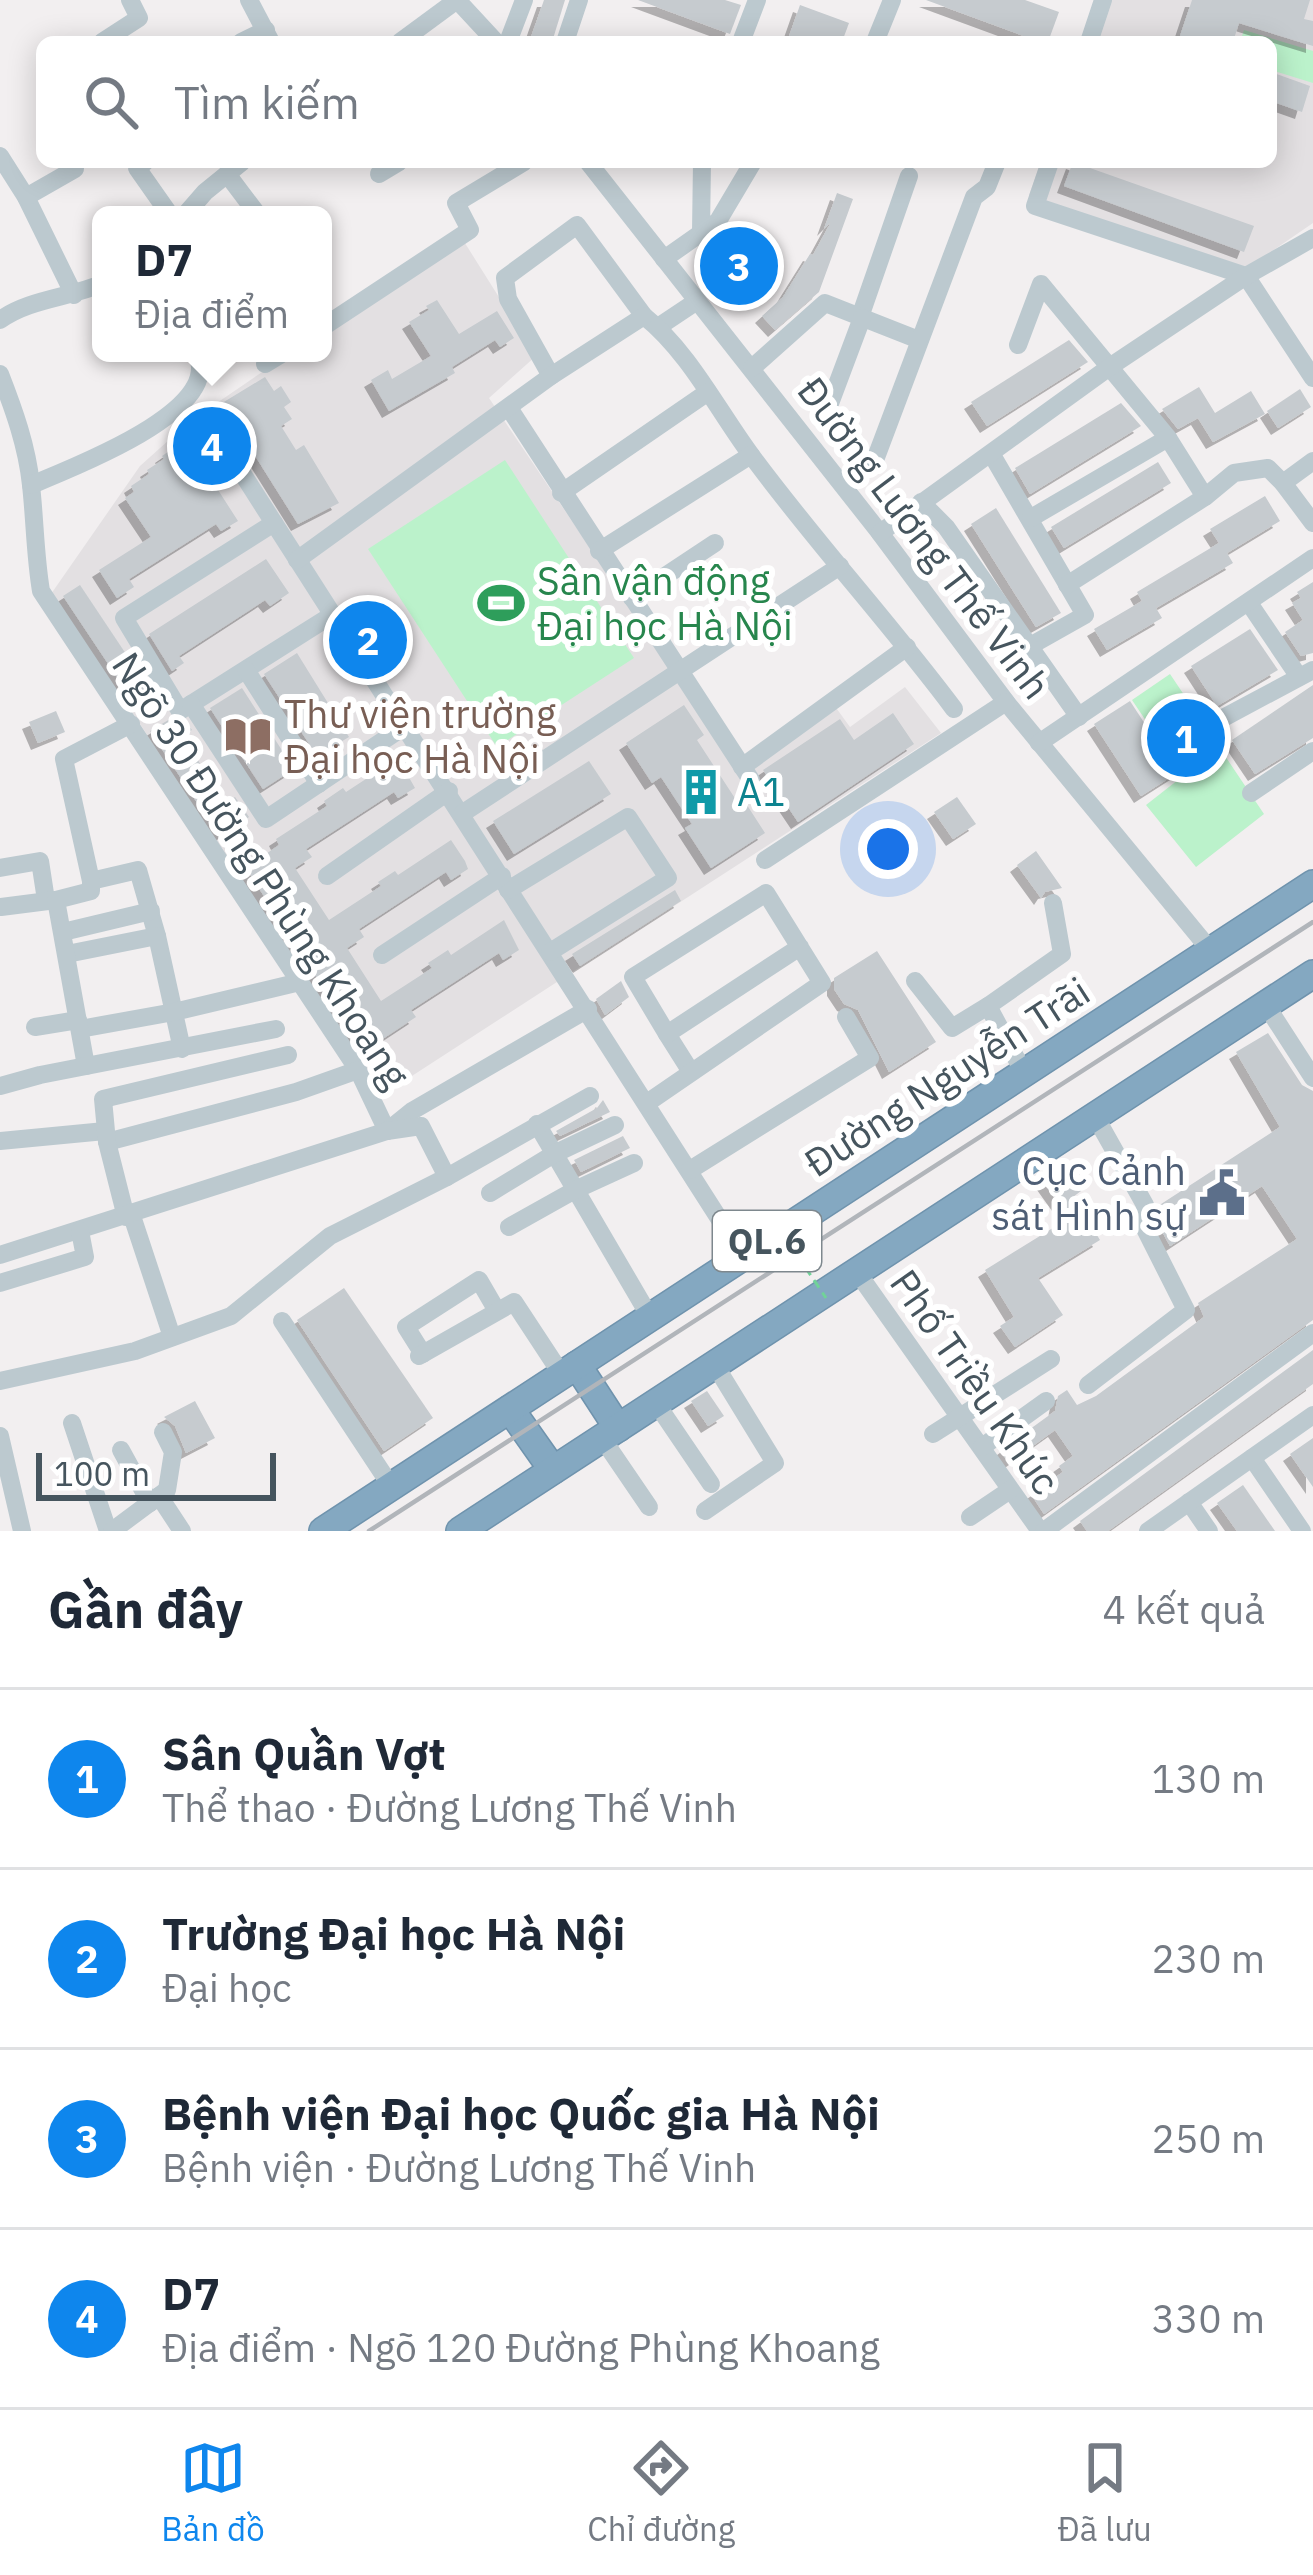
<!DOCTYPE html>
<html lang="vi">
<meta charset="utf-8">
<style>
body{margin:0;font-family:"IBM Plex Sans",sans-serif;background:#f6f6f7;color:#1f2937}
.scale{position:absolute;left:36px;bottom:30px;width:240px;box-sizing:border-box;padding-left:12px;border:6px solid #46555e;border-top:0;font-size:33px;line-height:42px;white-space:nowrap;color:#46555e;-webkit-text-stroke:9px #fff;paint-order:stroke}
.you{position:absolute;left:888px;top:849px;width:42px;height:42px;margin:-30px;border:9px solid #fff;border-radius:50%;background:#1a73e8;box-shadow:0 0 0 18px #1a73e833}
.badge{display:grid;place-items:center;width:78px;height:78px;border-radius:50%;background:#0e86ed;color:#fff;font-size:39px;font-weight:700}
.pin{position:absolute;translate:-50% -50%;border:6px solid #fff;box-shadow:0 3px 12px #0006}
.popup{position:absolute;left:92px;top:206px;width:240px;height:156px;box-sizing:border-box;display:grid;place-content:center;border-radius:18px;background:#fff;filter:drop-shadow(0 3px 9px #0005);font-size:39px;white-space:nowrap;color:#747a83}
.popup b{font-size:45px;color:#1f2937}
.popup::after{content:'';position:absolute;left:50%;top:100%;margin-left:-24px;border:24px solid transparent;border-top-color:#fff}
.list{margin:0;padding:0;list-style:none}
h2{display:flex;justify-content:space-between;align-items:center;height:156px;margin:0;padding:0 48px;font-size:51px}
h2 small{font-size:39px;font-weight:400;color:#747a83}
.list li{display:grid;grid-template-columns:78px 1fr auto;gap:36px;align-items:center;box-sizing:border-box;height:180px;padding:0 48px;border-top:3px solid #e0e1e3}
.list b{display:block;font-size:45px;white-space:nowrap}
.list p{margin:0;font-size:39px;white-space:nowrap;color:#747a83}
.list em{font-size:39px;font-style:normal;color:#747a83}
.icon{flex:none;width:66px;height:66px;fill:none;stroke:currentColor;stroke-width:2;stroke-linecap:round;stroke-linejoin:round}
.map{position:relative;flex:none;width:1313px;height:1531px;overflow:hidden}
.search{position:absolute;background:#fff;box-shadow:0 6px 30px #0003;left:36px;right:36px;top:36px;height:132px;display:flex;align-items:center;gap:30px;box-sizing:border-box;padding:0 42px;border-radius:18px;color:#747a83;font-size:45px}
.sheet{height:876px;background:#fff}
nav{display:flex;justify-content:space-around;align-items:center;box-sizing:border-box;height:168px;border-top:3px solid #e0e1e3;background:#fff;font-size:33px;color:#747a83}
nav a{display:grid;justify-items:center;gap:6px}
nav .on{color:#0e86ed}
.map>svg:first-child{display:block}
.education{fill:#e3e0e2}
.green{fill:#bbf2cb}
.building{fill:#c6cbcf;filter:url(#shadow)}
.lines{fill:none;stroke-linecap:round;stroke-linejoin:round}
.highway-casing{stroke:#6f93ad;stroke-width:30}
.minor{stroke:#bcc9cf;stroke-width:18}
.highway{stroke:#84a8c1;stroke-width:27}
.rail{stroke:#b1b5ba;stroke-width:4.5}
.path-bridge{stroke:#71d299;stroke-width:3;stroke-dasharray:9 6;stroke-linecap:butt}
.labels{text-anchor:middle;stroke-width:12;stroke-linejoin:round;paint-order:stroke}
.shield{fill:#fff;stroke:#7e888e;stroke-width:3}
.shield-label{font-size:36px;font-weight:bold;fill:#46555e}
.street-label{font-size:39px;fill:#46555e;stroke:#fff}
.leisure-label{font-size:39px;fill:#27864d;stroke:#fff;text-anchor:start}
.education-label{font-size:39px;fill:#785e54;stroke:#fff;text-anchor:start}
.culture-label{font-size:39px;fill:#0d838f;stroke:#fff;text-anchor:start}
.service-label{font-size:39px;fill:#4e5e75;stroke:#fff;text-anchor:end}
</style>
<div class="map">
<svg width="1313" height="1531" viewBox="0 0 1313 1531">
<defs>
<filter id="shadow"><feDropShadow dx="-7" dy="7" stdDeviation="0" flood-color="#0004"/></filter>
</defs>
<rect width="100%" height="100%" fill="#f2eff0"/>
<g class="education">
<polygon points="1099,0 1313,0 1313,223 1240,273 1029,195 1041,162 1271,162 1271,42 1084,42"/>
<polygon points="463,240 536,356 489,398 741,772 834,705 850,727 905,687 941,733 381,1096 142,727 51,594 140,466 189,422 290,353 323,353 323,330"/>
</g>
<g class="green">
<polygon points="1244,30 1313,51 1313,83 1271,70 1271,42 1240,42"/>
<polygon points="505,460 634,658 497,747 368,549"/>
<polygon points="1170,674 1264,814 1196,867 1146,805 1183,776 1132,700"/>
</g>
<g class="building">
<polygon points="544,0 565,0 552,42 531,37"/>
<polygon points="638,0 725,0 741,5 730,34"/>
<polygon points="926,0 1025,0 1059,12 1048,42 1040,42"/>
<polygon points="1192,0 1310,0 1304,19 1313,21 1313,46 1239,23 1233,42 1178,42"/>
<polygon points="800,5 849,23 842,42 787,42"/>
<polygon points="1271,72 1310,86 1302,112 1271,101"/>
<polygon points="1073,162 1254,226 1244,252 1064,186"/>
<polygon points="837,193 853,199 819,292 775,330 762,316 783,297 810,254 813,255 831,222 824,229"/>
<polygon points="729,240 744,259 752,252 768,272 739,294 709,255"/>
<polygon points="437,300 459,334 497,311 514,338 500,347 495,340 452,367 455,373 389,411 371,380 388,370 392,379 431,356 409,322 429,310 426,306"/>
<polygon points="1069,340 1088,362 987,426 971,402"/>
<polygon points="265,377 274,391 281,386 291,402 284,407 292,419 281,426 296,450 304,445 339,503 298,524 249,446 212,469 216,476 211,479 238,521 221,531 216,524 129,579 134,587 117,598 99,570 151,537 125,498 134,492 131,486 149,474 147,470 164,459 162,456 220,416 214,408"/>
<polygon points="1199,387 1215,413 1251,391 1265,414 1213,442 1198,418 1178,429 1162,409"/>
<polygon points="1300,389 1311,407 1278,428 1267,411"/>
<polygon points="1121,403 1141,426 1030,494 1015,468"/>
<polygon points="1158,462 1171,483 1064,548 1051,527"/>
<polygon points="1265,496 1280,521 1227,553 1233,563 1156,608 1162,618 1107,650 1094,629 1142,601 1137,592 1219,543 1210,529"/>
<polygon points="996,508 1061,613 1036,627 971,524"/>
<polygon points="266,559 289,593 270,606 265,600 179,656 184,663 172,671 149,634"/>
<polygon points="1313,582 1313,653 1301,656 1285,632 1303,620 1292,603 1301,598 1297,592"/>
<polygon points="80,585 152,693 135,704 63,596"/>
<polygon points="1250,629 1278,670 1217,706 1191,666"/>
<polygon points="297,653 349,737 317,756 264,674"/>
<polygon points="1313,685 1313,738 1255,774 1232,740"/>
<polygon points="242,688 294,769 263,789 210,708"/>
<polygon points="1130,701 1177,773 1141,796 1094,724"/>
<polygon points="684,705 704,735 697,740 740,806 745,802 765,833 711,868 685,828 692,824 661,777 652,783 626,743"/>
<polygon points="56,711 65,732 38,743 29,722"/>
<polygon points="893,713 914,744 798,822 763,770 840,719 854,740"/>
<polygon points="170,719 179,724 187,723 192,730 178,738 194,763 198,760 222,805 235,797 249,817 219,836 150,731"/>
<polygon points="398,758 415,788 398,798 394,792 306,849 312,857 295,868 329,920 381,886 378,882 395,871 398,875 451,840 465,861 468,869 451,880 446,872 359,929 364,937 347,948 381,1001 432,968 428,963 448,950 451,955 504,920 519,950 503,960 499,953 411,1010 416,1017 378,1042 373,1036 360,1044 249,873 263,863 260,858 279,845 276,839 327,806 324,801 343,788 346,792"/>
<polygon points="589,761 611,794 514,854 493,821"/>
<polygon points="957,797 976,824 953,839 934,812"/>
<polygon points="1036,851 1062,888 1045,892 1041,898 1017,865"/>
<polygon points="675,890 681,901 580,966 572,954"/>
<polygon points="877,951 936,1042 889,1072 858,1010 844,1004 834,989 834,978"/>
<polygon points="621,981 629,997 605,1015 596,999"/>
<polygon points="1268,1033 1302,1085 1313,1091 1313,1320 1044,1514 1031,1494 1063,1472 1059,1466 1073,1456 1055,1430 1009,1463 1000,1451 1055,1411 1058,1396 1067,1390 1077,1405 1096,1396 1204,1317 1198,1303 1297,1239 1262,1186 1170,1246 1157,1222 1158,1206 1280,1127 1236,1052"/>
<polygon points="603,1100 610,1112 560,1136 556,1131 597,1108"/>
<polygon points="623,1136 630,1148 581,1172 574,1160"/>
<polygon points="1060,1161 1081,1191 1073,1197 1100,1240 1038,1278 1063,1315 1015,1347 1000,1326 1014,1317 985,1270 1069,1218 1039,1176"/>
<polygon points="344,1288 433,1418 384,1451 297,1320"/>
<polygon points="1313,1350 1313,1384 1108,1531 1087,1531 1080,1521"/>
<polygon points="707,1391 724,1416 708,1426 691,1401"/>
<polygon points="195,1401 215,1438 186,1453 175,1426 164,1417"/>
<polygon points="1313,1438 1313,1487 1290,1454"/>
<polygon points="1243,1485 1275,1531 1237,1531 1217,1503"/>
</g>
<g class="lines">
<defs>
<g id="highway">
<polyline points="577,1365 618,1428"/>
<polyline points="510,1409 553,1470"/>
<polyline points="323,1531 1313,884"/>
<polyline points="460,1531 1313,974"/>
</g>
</defs>
<use href="#highway" class="highway-casing"/>
<g class="minor">
<polyline points="249,0 271,42"/>
<polyline points="457,0 496,42"/>
<polyline points="102,42 139,18 130,0"/>
<polyline points="241,42 266,30"/>
<polyline points="400,42 457,0"/>
<polyline points="508,42 524,0"/>
<polyline points="565,42 579,0"/>
<polyline points="741,42 757,0"/>
<polyline points="875,42 892,0"/>
<polyline points="1089,42 1103,0"/>
<polyline points="0,156 26,197 74,295"/>
<polyline points="145,162 137,168 170,215"/>
<polyline points="588,162 880,533 1006,702 1211,951"/>
<polyline points="1050,162 1035,206 1246,276 1313,378"/>
<polyline points="227,174 258,215"/>
<polyline points="379,174 399,162"/>
<polyline points="26,197 75,169"/>
<polyline points="185,215 205,192 242,162"/>
<polyline points="701,232 702,162"/>
<polyline points="664,259 718,221 753,162"/>
<polyline points="860,317 909,176"/>
<path d="M0 320C29 299 68 298 101 284"/>
<polyline points="323,327 470,230 456,203 524,162"/>
<polyline points="658,327 697,301"/>
<polyline points="1018,345 1041,284 1168,438 1205,497"/>
<polyline points="265,364 283,353"/>
<polyline points="752,368 825,303 919,340"/>
<path d="M0 374C14 410 27 446 31 485 35 521 35 555 41 591L358 1070 387 1131"/>
<path d="M551 376 508 299 505 278 577 225 644 316C689 352 717 409 751 455 815 542 889 622 954 709"/>
<polyline points="829,406 862,318"/>
<polyline points="509,408 751,780"/>
<polyline points="992,455 1085,615 1030,646"/>
<polyline points="875,460 974,197 987,187 997,162"/>
<polyline points="1313,461 1283,483 1313,523"/>
<polyline points="242,473 743,1256"/>
<path d="M31 485C71 468 227 410 196 353"/>
<polyline points="561,493 708,392"/>
<polyline points="921,502 946,527 1079,717"/>
<polyline points="1031,518 1168,438"/>
<polyline points="274,523 124,618 180,711 332,615"/>
<polyline points="880,533 1111,366 1246,276 1313,238"/>
<polyline points="599,551 751,455"/>
<polyline points="297,560 551,376 644,316"/>
<polyline points="1067,585 1205,497 1234,473 1268,468 1283,483"/>
<polyline points="632,598 715,543"/>
<polyline points="1249,603 1299,677"/>
<polyline points="246,670 319,784"/>
<polyline points="191,704 266,819 405,726"/>
<polyline points="1225,717 1313,670"/>
<polyline points="1039,743 1313,558"/>
<polyline points="742,767 907,647"/>
<polyline points="1251,793 1313,751"/>
<polyline points="463,813 840,566"/>
<polyline points="765,860 1006,702"/>
<polyline points="0,868 40,861 46,900"/>
<polyline points="327,876 449,791"/>
<polyline points="91,881 138,870 157,936"/>
<polyline points="508,890 628,817 668,878 550,952"/>
<polyline points="1,907 56,900"/>
<polyline points="63,932 151,911"/>
<polyline points="67,954 157,936 182,1049"/>
<polyline points="382,955 502,876"/>
<polyline points="915,981 952,1028 988,1006"/>
<polyline points="1266,1005 1313,1078"/>
<polyline points="35,1027 78,1020"/>
<polyline points="80,1029 174,1012 300,982"/>
<polyline points="667,1034 691,1072"/>
<polyline points="86,1066 56,900 91,891 91,881 64,759 131,724"/>
<polyline points="1024,1073 988,1006 1062,954 1053,903"/>
<polyline points="0,1086 40,1075 276,1029"/>
<polyline points="647,1103 822,983 766,893 633,977 667,1034 800,947"/>
<polyline points="537,1124 650,1317"/>
<polyline points="391,1128 412,1111 588,1009"/>
<polyline points="0,1141 105,1131"/>
<polyline points="107,1142 296,1092 358,1070"/>
<polyline points="690,1170 870,1058 846,1017"/>
<polyline points="490,1193 554,1154 615,1125"/>
<polyline points="132,1216 172,1337"/>
<polyline points="126,1217 107,1142 103,1099 288,1055"/>
<polyline points="509,1227 575,1190 634,1163"/>
<polyline points="0,1255 387,1131 421,1126 447,1177"/>
<polyline points="857,1272 1040,1531"/>
<polyline points="0,1283 85,1257 80,1231"/>
<polyline points="282,1321 391,1486"/>
<polyline points="423,1354 406,1327 479,1280 497,1311"/>
<polyline points="419,1356 514,1302 562,1375"/>
<polyline points="0,1381 135,1351 231,1316 330,1236 447,1177 590,1096"/>
<polyline points="1088,1385 1186,1310 1143,1225 1145,1205 1095,1116"/>
<polyline points="656,1403 711,1484"/>
<polyline points="72,1423 108,1531"/>
<polyline points="933,1434 1051,1359"/>
<polyline points="0,1436 22,1531"/>
<polyline points="602,1438 649,1507"/>
<polyline points="982,1447 1046,1401"/>
<polyline points="121,1450 150,1503"/>
<polyline points="1252,1458 1302,1531"/>
<polyline points="159,1496 167,1490 173,1452 163,1432"/>
<polyline points="1189,1502 1209,1531"/>
<polyline points="705,1511 775,1463 715,1365"/>
<polyline points="970,1517 1010,1490"/>
<polyline points="112,1531 159,1496 182,1531"/>
<polyline points="1044,1531 1313,1333"/>
<polyline points="1148,1531 1313,1415"/>
</g>
<use href="#highway" class="highway"/>
<polyline class="rail" points="369,1531 1313,922"/>
<polyline class="path-bridge" points="772,1218 826,1298"/>
</g>
<defs>
<symbol id="stadium-bare" viewBox="-9 -9 18 18"><path d="M0-5a6.5 5 0 1 0 0 10a6.5 5 0 1 0 0-10ZM-3.5-1.8h7v3.6h-7Z" fill="#2e9e5b" stroke="#fff" stroke-width="2.5" paint-order="stroke"/></symbol>
<symbol id="library-bare" viewBox="-9 -9 18 18"><path d="M-6-4Q-3-5.5-.7-3.5V5Q-3 3-6 4ZM6-4Q3-5.5 .7-3.5V5Q3 3 6 4Z" fill="#8d6e63" stroke="#fff" stroke-width="2.5" paint-order="stroke"/></symbol>
<symbol id="building-bare" viewBox="-9 -9 18 18"><path d="M-4-6H4V6H1V3H-1V6H-4ZM-2.5-4.3h1.7v1.8h-1.7ZM.8-4.3h1.7v1.8H.8ZM-2.5-1h1.7V.8h-1.7ZM.8-1h1.7V.8H.8Z" fill="#0f9aa8" stroke="#fff" stroke-width="2.5" paint-order="stroke"/></symbol>
<symbol id="civic-bare" viewBox="-9 -9 18 18"><path d="M-.6-6.5H3V-4.5H.6V-3L4-1V1h2V6H-6V1h2V-1L-.6-3ZM-1.2 2.5V6h2.4V2.5Z" fill="#5c6f8a" stroke="#fff" stroke-width="2.5" paint-order="stroke"/></symbol>
</defs>
<g fill-rule="evenodd">
<use href="#stadium-bare" x="468" y="570" width="66" height="66"/>
<use href="#library-bare" x="215" y="703" width="66" height="66"/>
<use href="#building-bare" x="668" y="759" width="66" height="66"/>
<use href="#civic-bare" x="1189" y="1160" width="66" height="66"/>
</g>
<g class="labels">
<rect class="shield" x="713" y="1211" width="108" height="60" rx="9"/>
<g class="shield-label">
<text x="767" y="1254">QL.6</text>
</g>
<g class="street-label">
<text transform="translate(924 538) rotate(53)" y="14">Đường Lương Thế Vinh</text>
<text transform="translate(261 870) rotate(57)" y="14">Ngõ 30 Đường Phùng Khoang</text>
<text transform="translate(947 1077) rotate(-33)" y="14">Đường Nguyễn Trãi</text>
<text transform="translate(975 1382) rotate(55)" y="14">Phố Triều Khúc</text>
</g>
<g class="leisure-label">
<text x="537" y="595">Sân vận động<tspan x="537" dy="45">Đại học Hà Nội</tspan></text>
</g>
<g class="education-label">
<text x="284" y="728">Thư viện trường<tspan x="284" dy="45">Đại học Hà Nội</tspan></text>
</g>
<g class="culture-label">
<text x="737" y="806">A1</text>
</g>
<g class="service-label">
<text x="1186" y="1185">Cục Cảnh<tspan x="1186" dy="45">sát Hình sự</tspan></text>
</g>
</g>
</svg>
<div class="scale">100 m</div>
<div class="you"></div>
<div class="pin badge" style="left:1186px;top:738px">1</div>
<div class="pin badge" style="left:368px;top:640px">2</div>
<div class="pin badge" style="left:739px;top:266px">3</div>
<div class="pin badge" style="left:212px;top:446px">4</div>
<div class="popup"><b>D7</b>Địa điểm</div>
<div class="search"><svg class="icon" aria-label="search" viewBox="0 0 24 24"><circle cx="10" cy="10" r="6"/><path d="M15 15l6 6"/></svg>Tìm kiếm</div>
</div>
<section class="sheet">
<h2>Gần đây<small>4 kết quả</small></h2>
<ul class="list">
<li><span class="badge">1</span><div><b>Sân Quần Vợt</b><p>Thể thao · Đường Lương Thế Vinh</p></div><em>130 m</em></li>
<li><span class="badge">2</span><div><b>Trường Đại học Hà Nội</b><p>Đại học</p></div><em>230 m</em></li>
<li><span class="badge">3</span><div><b>Bệnh viện Đại học Quốc gia Hà Nội</b><p>Bệnh viện · Đường Lương Thế Vinh</p></div><em>250 m</em></li>
<li><span class="badge">4</span><div><b>D7</b><p>Địa điểm · Ngõ 120 Đường Phùng Khoang</p></div><em>330 m</em></li>
</ul>
</section>
<nav>
<a class="on"><svg class="icon" aria-label="map" viewBox="0 0 24 24"><path d="M3 6l6-2 6 2 6-2v14l-6 2-6-2-6 2zM9 4v14M15 6v14"/></svg>Bản đồ</a>
<a><svg class="icon" aria-label="directions" viewBox="0 0 24 24"><path d="M12 3l9 9-9 9-9-9zM9 14v-3h6M13 9l2 2-2 2"/></svg>Chỉ đường</a>
<a><svg class="icon" aria-label="saved" viewBox="0 0 24 24"><path d="M7 4h10v16l-5-4-5 4z"/></svg>Đã lưu</a>
</nav>
